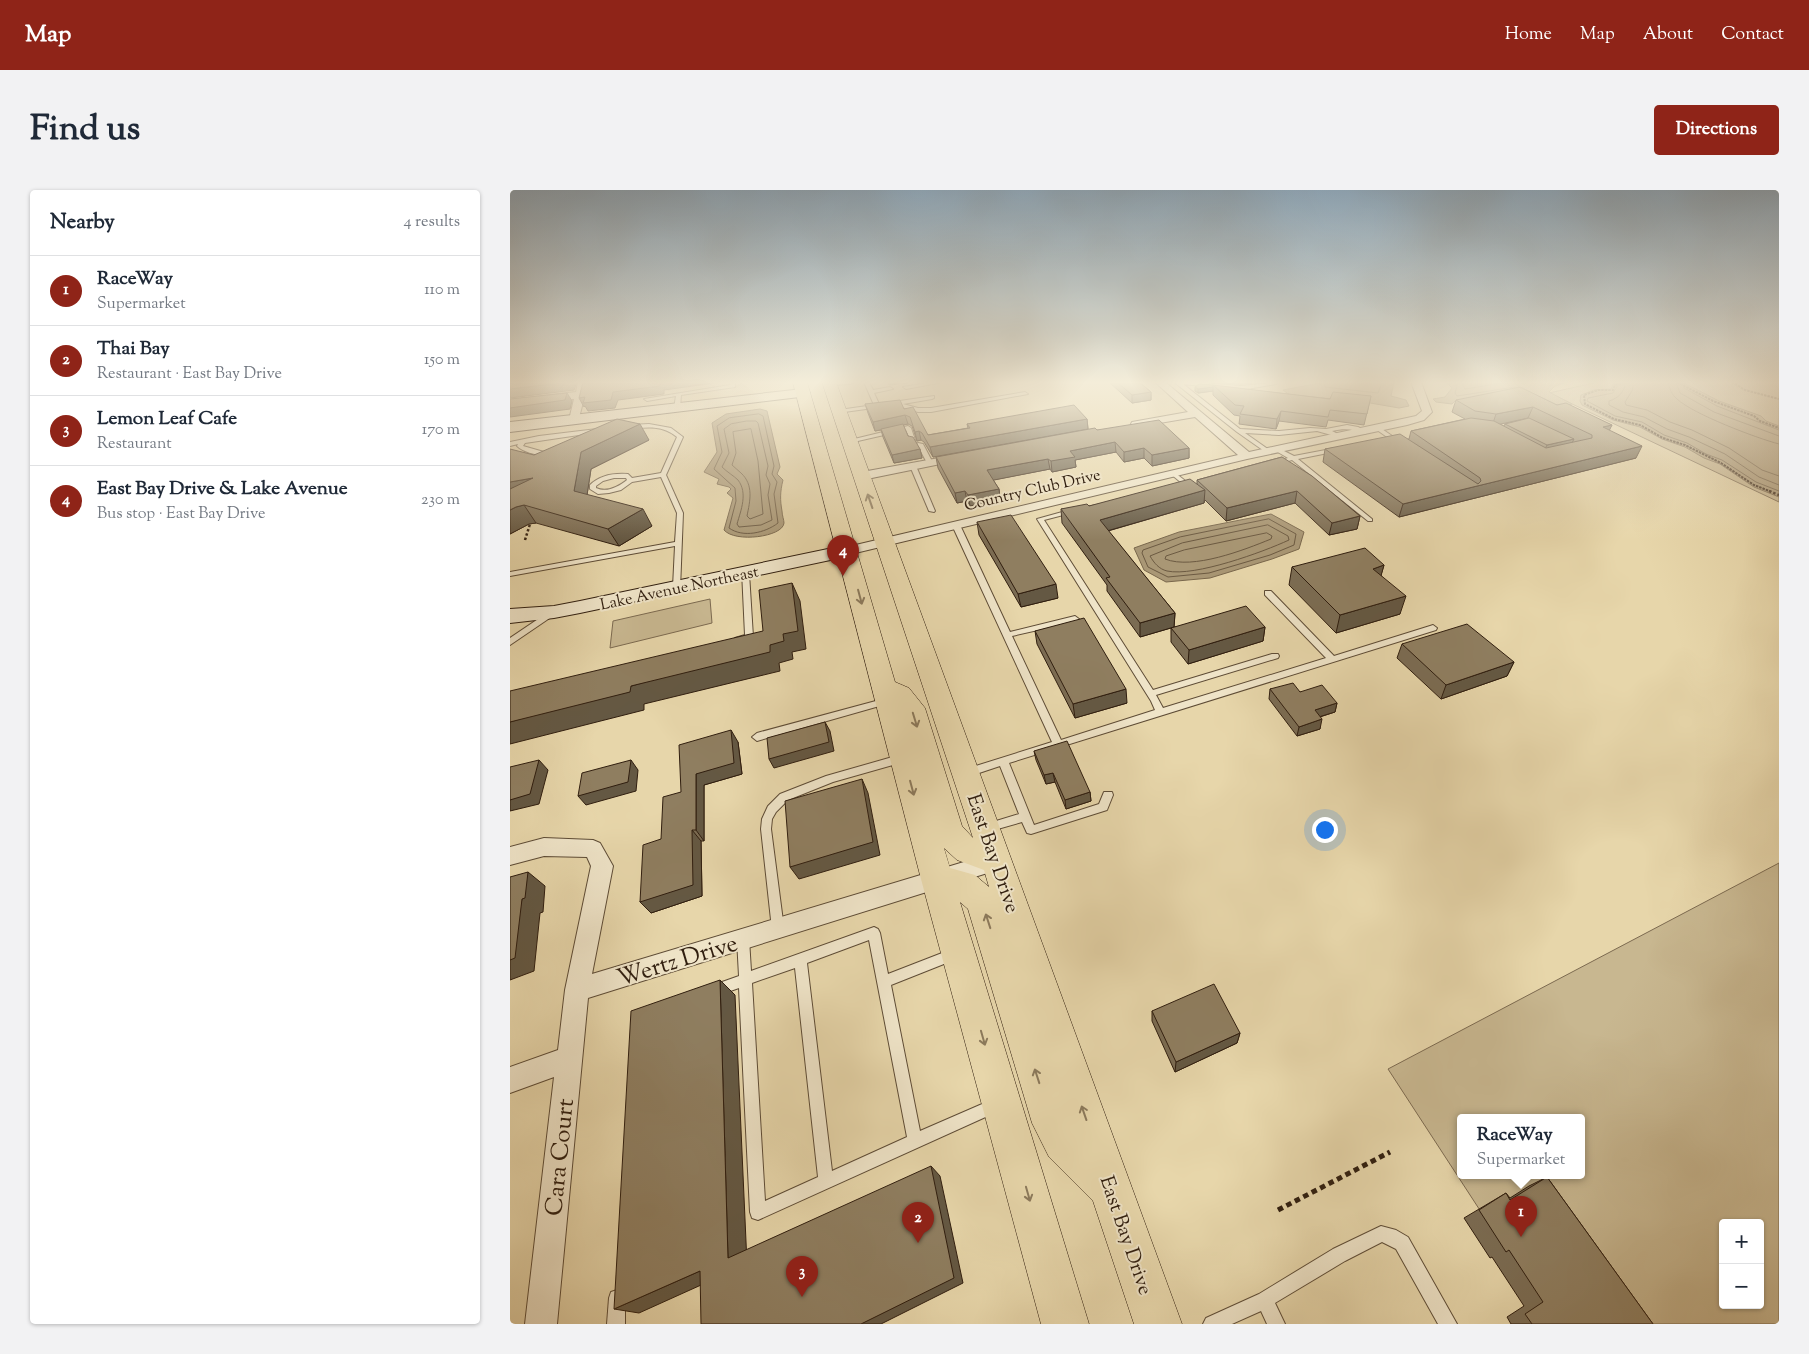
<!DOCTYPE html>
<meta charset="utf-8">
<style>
body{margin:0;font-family:"Sorts Mill Goudy",serif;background:#f2f2f3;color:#1f2937}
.controls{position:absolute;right:15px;bottom:15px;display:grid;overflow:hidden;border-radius:5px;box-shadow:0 1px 4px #0004}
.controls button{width:45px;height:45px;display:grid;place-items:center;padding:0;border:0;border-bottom:1px solid #e0e1e3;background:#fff;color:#1f2937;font:25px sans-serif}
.you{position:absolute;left:814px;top:639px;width:18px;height:18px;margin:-12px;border:4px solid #fff;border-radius:50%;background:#1a73e8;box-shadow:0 0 0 8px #1a73e833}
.badge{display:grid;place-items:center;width:32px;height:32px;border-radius:50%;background:#8f2418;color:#fff;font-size:16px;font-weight:700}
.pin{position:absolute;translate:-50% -41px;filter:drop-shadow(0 1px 2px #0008)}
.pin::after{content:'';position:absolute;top:26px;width:18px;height:15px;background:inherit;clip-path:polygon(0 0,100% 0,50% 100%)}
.popup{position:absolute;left:947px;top:924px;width:128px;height:65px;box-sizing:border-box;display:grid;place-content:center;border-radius:5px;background:#fff;filter:drop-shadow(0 1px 4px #0005);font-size:16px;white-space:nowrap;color:#747a83}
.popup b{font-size:19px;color:#1f2937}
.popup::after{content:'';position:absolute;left:50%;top:100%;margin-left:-10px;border:10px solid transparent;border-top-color:#fff}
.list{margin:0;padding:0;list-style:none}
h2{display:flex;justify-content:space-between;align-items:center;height:65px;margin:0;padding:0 20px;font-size:21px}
h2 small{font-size:16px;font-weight:400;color:#747a83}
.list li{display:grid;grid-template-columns:32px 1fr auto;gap:15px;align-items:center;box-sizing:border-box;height:70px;padding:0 20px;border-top:1px solid #e0e1e3}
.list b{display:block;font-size:19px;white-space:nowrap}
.list p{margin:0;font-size:16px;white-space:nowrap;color:#747a83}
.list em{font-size:16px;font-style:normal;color:#747a83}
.map{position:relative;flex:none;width:1269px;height:1134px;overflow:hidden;border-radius:5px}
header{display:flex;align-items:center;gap:30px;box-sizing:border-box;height:70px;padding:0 25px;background:#8f2418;color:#fff}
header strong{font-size:24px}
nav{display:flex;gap:28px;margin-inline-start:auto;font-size:18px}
.intro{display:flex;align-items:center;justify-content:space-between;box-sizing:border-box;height:120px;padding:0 30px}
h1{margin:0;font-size:35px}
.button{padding:12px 22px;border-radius:5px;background:#8f2418;color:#fff;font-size:18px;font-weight:700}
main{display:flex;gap:30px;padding:0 30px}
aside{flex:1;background:#fff;border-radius:5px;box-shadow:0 1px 4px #0004}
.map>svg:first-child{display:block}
.green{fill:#c8b790;stroke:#7c6a50;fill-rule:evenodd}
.water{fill:#a99775;stroke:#79674c}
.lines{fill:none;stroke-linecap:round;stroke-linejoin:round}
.shore{stroke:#6c5a42;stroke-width:1}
.lane-casing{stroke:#5e4c36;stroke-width:2}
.street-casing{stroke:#5e4c36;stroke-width:2}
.secondary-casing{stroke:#301e0f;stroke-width:2}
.primary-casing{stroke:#301e0f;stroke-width:1}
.path-far2{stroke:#301e0f;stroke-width:2;stroke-dasharray:2.5 1;stroke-linecap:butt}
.path-far1{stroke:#301e0f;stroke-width:2.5;stroke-dasharray:2.5 2;stroke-linecap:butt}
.path{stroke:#301e0f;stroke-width:5;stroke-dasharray:5.5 4;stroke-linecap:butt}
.lane{fill:#efe4c8;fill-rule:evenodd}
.street{fill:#efe4c8;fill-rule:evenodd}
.secondary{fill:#efe4c8;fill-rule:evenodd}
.primary{fill:#e7d6aa;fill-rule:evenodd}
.wall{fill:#7b6c53;stroke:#301e0f;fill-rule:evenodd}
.shaded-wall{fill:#645843;stroke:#301e0f}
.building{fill:#8f7e60;stroke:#301e0f}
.oneway{stroke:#8c7a5c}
.labels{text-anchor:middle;stroke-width:4;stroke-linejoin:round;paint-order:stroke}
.far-street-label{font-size:16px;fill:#301e0f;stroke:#efe4c8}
.street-label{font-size:20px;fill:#301e0f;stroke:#efe4c8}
.near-street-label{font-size:24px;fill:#301e0f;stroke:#efe4c8}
</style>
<header>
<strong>Map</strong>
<nav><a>Home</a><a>Map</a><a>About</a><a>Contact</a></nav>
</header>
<div class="intro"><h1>Find us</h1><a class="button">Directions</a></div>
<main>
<aside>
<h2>Nearby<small>4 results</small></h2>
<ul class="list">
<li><span class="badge">1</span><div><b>RaceWay</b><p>Supermarket</p></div><em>110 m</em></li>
<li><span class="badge">2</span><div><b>Thai Bay</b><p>Restaurant · East Bay Drive</p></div><em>150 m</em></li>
<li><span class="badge">3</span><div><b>Lemon Leaf Cafe</b><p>Restaurant</p></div><em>170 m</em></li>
<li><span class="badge">4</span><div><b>East Bay Drive &amp; Lake Avenue</b><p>Bus stop · East Bay Drive</p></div><em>230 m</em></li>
</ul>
</aside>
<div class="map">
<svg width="1269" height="1134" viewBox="0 0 1269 1134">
<rect width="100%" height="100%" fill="#e7d6aa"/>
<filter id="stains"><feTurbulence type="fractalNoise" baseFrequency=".004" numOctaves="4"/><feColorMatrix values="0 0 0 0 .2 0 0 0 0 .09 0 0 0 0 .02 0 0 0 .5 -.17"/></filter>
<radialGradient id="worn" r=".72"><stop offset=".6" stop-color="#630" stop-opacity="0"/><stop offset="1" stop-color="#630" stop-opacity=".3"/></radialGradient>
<g class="green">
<polygon points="1088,192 1269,192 1269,312 1039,203"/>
<polygon points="200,409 202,433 100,458 103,431"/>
<path d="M1269 673V1134H1044L878 879ZM951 928H1071V986H951ZM1213 1033H1250V1115H1213Z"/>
</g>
<g class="water">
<polygon points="815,192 884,192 881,206 896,210 899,216 889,218 843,210 781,206 773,200"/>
<polygon points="936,192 1057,192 1045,196 1039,202 1062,214 1055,216 963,209 945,211 942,214 926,212 923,209 935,207 942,198"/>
<polygon points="1113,192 1172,192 1209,211 1251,226 1256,231 1269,236 1269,307 1244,297 1210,274 1194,268 1175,257 1152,249 1130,237 1103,230 1072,215 1070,211 1071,205 1084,200 1101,199 1103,194"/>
<path d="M250 219 257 221 270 277 267 284 273 290C270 302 270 310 272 321 272 325 274 330 274 333 273 347 225 353 214 340L223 308 217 303 221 299 219 297 207 294 209 289 194 282 207 262 202 233 216 224Z"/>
<polygon points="761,324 794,342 789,359 762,369 700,388 656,392 634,380 624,358 669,342"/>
</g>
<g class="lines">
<g class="shore">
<polyline points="813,192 815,197 868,203 872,192"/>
<polyline points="943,192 947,196 945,203 947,206 1005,197"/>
<polyline points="951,192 955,199 998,192"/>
<polyline points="1110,192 1103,203 1078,208 1077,211 1105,226 1132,232 1154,245 1177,253 1196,264 1212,270 1246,292 1269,301"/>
<path d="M1116 192C1114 202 1109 208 1099 211V215L1113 222 1134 227 1157 239 1179 247 1215 264 1249 287 1269 295"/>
<polyline points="1124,192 1122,201 1115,212 1116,215 1137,220 1160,232 1182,240 1219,258 1252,280 1269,286"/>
<path d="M1158 192C1160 199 1161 204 1167 209 1183 224 1246 248 1269 254"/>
<polyline points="1166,192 1170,203 1204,222 1269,246"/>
<polyline points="1172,192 1174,198 1207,216 1269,240"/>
<path d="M249 224 253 226 264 276 262 284 267 292 264 304 268 333C255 343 233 348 219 338L226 311 225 298 204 279 212 262 207 236 219 228Z"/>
<path d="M237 231H246L248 233 258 276 256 285 260 294 258 305 262 330 251 335 229 337 227 334C231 320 238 303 228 290 224 286 217 282 212 277L219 263 214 239 221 234Z"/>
<path d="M241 239 248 271 253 324 240 329 237 326C240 311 244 295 231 283 228 280 225 278 222 275L226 263 223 242Z"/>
<polygon points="759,329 786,344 784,355 760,365 699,383 658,387 638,377 632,363 633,360 670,347"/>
<path d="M758 335 778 346 779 350C753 362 685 387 657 381 649 379 644 373 640 366L672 353Z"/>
<path d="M757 343 762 346 761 349C734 360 683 380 655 369L656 366 674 360Z"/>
</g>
<defs>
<g id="lane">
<polygon points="221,192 225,192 225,197 171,205 170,218 167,220 164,218 166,206 137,211 134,209 220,195"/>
<polygon points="318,192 344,192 341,194 319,195 316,193"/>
<polygon points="354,192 359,192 363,200 380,197 383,199 364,203 369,214 424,206 424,208 422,209 393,214 408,218 421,218 515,202 518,204 421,222 408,222 385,215 327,223 326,222 329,220 364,215"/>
<polygon points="422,192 433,192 396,199 393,197"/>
<path d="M664 192H681L731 196 768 192 766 194 731 200 673 194 730 239 769 241 800 238 816 239 837 235 848 237 858 242 855 244C843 239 835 238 822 241L832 246V248L807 241 769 245 735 243 762 262 757 263 727 242Z"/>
<path d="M139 234 161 238 173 247 156 285 173 323 170 399H167L163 397 165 356 0 386V382L165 352 167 323 151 287 122 292 111 300 99 303 88 304 80 299V295C90 285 104 283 118 284L122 288 151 283 167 247C153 235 137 237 119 239L116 237 119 235ZM104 288H116L117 290C108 297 97 303 86 298V296L93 291Z"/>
<polygon points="398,236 401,238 406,253 402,253 396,240 339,253 336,251"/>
<polygon points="869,237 891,252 891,254 887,254 867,240 867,238"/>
<path d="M87 239 89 240V242L15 253 13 256 34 262 43 263 44 264C35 268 14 263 7 256L8 254 0 256V252L29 246Z"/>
<polygon points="408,253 413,254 423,273 422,274 417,273 407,254"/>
<polygon points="826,258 829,260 828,261 788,269 862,329 862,331 858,331 782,270 764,275 761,273 778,268 766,261 765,260 768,258 784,266"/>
<polygon points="403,274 406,276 425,321 424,322 419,321 400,276"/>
<polygon points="664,282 678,293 678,295 674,295 662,285 662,283"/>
<polygon points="563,319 565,320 565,322 534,330 643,500 762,464 768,464 769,466 768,468 646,505 653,518 816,468 755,405 755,401 761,401 824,466 920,436 923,435 927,438 926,440 499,573 524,635 589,614 594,602 602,602 603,605 597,620 521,644 517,643 512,632 477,642 473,641 472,638 473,635 509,624 490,576 457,587 453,586 452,583 453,580 542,552 442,335 444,334 450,335 500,442 565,426 569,429 568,431 502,446 551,550 645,520 641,511 527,329"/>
<polygon points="232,381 235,381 239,383 243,447 242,449 228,453 224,450 225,448 235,445"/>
<polygon points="40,421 43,421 47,423 0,455 0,448"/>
<polygon points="377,508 380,509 382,511 380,513 247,551 242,547 247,543"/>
<polygon points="393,564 397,565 398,568 397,571 323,592 278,610 266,622 262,629 261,639 274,739 272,743 268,745 264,743 262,739 251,639 252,629 258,616 270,604 316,586"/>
<path d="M364 737 368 739 370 743 378 784 445 758 449 760 451 764 449 768 381 795 410 941 486 908 491 910 493 915 491 920 248 1030 242 1028 240 1022 229 798 203 807 198 805 196 801 198 797 229 786 227 749 229 745 233 743 237 745 239 749 241 781ZM359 750 397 947 322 981 297 773ZM285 778 308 987 255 1011 242 793Z"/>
<polygon points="871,1036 886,1040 898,1047 947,1134 928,1134 886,1059 872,1052 835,1071 765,1113 775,1134 757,1134 751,1121 722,1134 693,1134 696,1128 749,1104 823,1059"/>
<polygon points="107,1100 113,1102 115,1108 115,1134 97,1134 99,1108 101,1102"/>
</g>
<g id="street">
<polygon points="68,192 78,192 68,232 60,232 59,230 64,209 0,216 0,210 66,202"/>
<polygon points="645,192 655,192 739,262 906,226 912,221 901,192 911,192 922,222 914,230 897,235 737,269 337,365 330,361 337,357 728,265 685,227 626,237 622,236 621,234 622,232 678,222"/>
<polygon points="451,264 457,267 455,269 352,290 346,286 352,282"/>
<polygon points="34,648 83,650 90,653 103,676 82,784 487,662 495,665 498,671 495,677 487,680 78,808 47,1134 15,1134 44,887 0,903 0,877 48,860 55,800 81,676 77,667 34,666 0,675 0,657"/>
</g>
<g id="secondary">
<polygon points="293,199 298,200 300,203 298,206 0,242 0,232"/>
<polygon points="337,355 344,357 347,361 344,365 70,423 44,428 0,433 0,419 44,416 70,411"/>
</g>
<path id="primary" d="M283 192H297L385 492 399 498 415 518 452 636 463 648 312 192H326L672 1134H624L583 1011 539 967 522 933 458 719 450 712 579 1134H531L411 689ZM434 658 447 670 474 680 479 697 465 685 440 678Z"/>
</defs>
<use href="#lane" class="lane-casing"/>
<use href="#street" class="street-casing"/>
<use href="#secondary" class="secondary-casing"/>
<use href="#primary" class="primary-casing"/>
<g class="path-far2">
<polyline points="1118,192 1105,195 1103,200 1088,200 1074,205 1075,214 1104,229 1130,235 1153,248 1175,255 1211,273 1244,295 1262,302"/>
<polyline points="1167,192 1203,211 1244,226 1250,231 1269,238"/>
<polyline points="1222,192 1235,200 1269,209"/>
</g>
<g class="path-far1">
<polyline points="1259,301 1269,305"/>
<polyline points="15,350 20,334"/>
</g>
<polyline class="path" points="768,1020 880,962"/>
<use href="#lane" class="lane"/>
<use href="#street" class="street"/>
<use href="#secondary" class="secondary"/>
<use href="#primary" class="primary"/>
</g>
<g class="wall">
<polygon points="599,192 629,192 641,202 641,210 622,213"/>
<polygon points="698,192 747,192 731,194"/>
<polygon points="689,194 820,209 861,206 854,235 818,230 816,237 769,231 766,239 729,234 730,226 724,225 703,205 703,201 688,203 685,201 685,197"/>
<path d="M946 210 1047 215 1102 235 1099 240 1126 268 889 327 813 272 815 259 899 249 901 241 955 229 942 222ZM1014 229 995 234 994 236 990 234Z"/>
<polygon points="355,214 394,219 418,245 458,238 457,234 577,229 578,239 423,267 414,252 411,250 407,251 402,236 398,234 393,235 398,246 410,259 412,268 384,273 373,247 371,240 365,241 358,223"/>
<polygon points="587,240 679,258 679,268 642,276 634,268 614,272 606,262 565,270 566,277 542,282 540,279 483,290 489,299 490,309 460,316 457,311 447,313 428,278 426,267"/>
<polygon points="139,250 81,279 77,305 142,336 109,356 26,333 19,334 0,344 24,265"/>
<polygon points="772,267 850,326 847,339 819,345 785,313 716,331 695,310 694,313 598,341 665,423 664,437 755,437 753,451 678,474 661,452 661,438 630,447 597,401 597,395 552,333 551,319 579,316 687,294 687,290"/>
<polygon points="467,332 548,408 511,417 469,345"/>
<polygon points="874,375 871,385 890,424 826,443 779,395 782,377"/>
<polygon points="525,441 617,513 565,528 527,454"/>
<polygon points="892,454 1004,472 997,486 931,509 887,468"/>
<polygon points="760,499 790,502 827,513 825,522 810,527 810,539 787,546 759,509"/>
<polygon points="228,552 232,584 194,595 194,651 191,651 192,706 141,723 130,712 151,649"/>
<polygon points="524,561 580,602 581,611 556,619 545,592 536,594 526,570"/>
<polygon points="642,821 730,843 727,853 665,882 642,831"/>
<polygon points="1037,987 1143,1134 1001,1134 997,1127 1014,1116 982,1067 980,1068 954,1028 996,1003 1000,1008 1019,996"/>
</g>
<g class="shaded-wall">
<polygon points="60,192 67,192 64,200 0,208 0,199"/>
<polygon points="150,192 211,192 154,200 154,204 108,210 105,218 78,221 75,216 74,217 69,208 103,202"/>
<polygon points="378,192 405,192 379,195"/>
<polygon points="731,192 747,192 731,194"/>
<polygon points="703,197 703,201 688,203 688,199"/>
<polygon points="641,202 641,210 622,213 622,205"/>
<polygon points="57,203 62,211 60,219 0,227 0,218"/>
<polygon points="1023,217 1018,228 982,236 986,224"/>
<polygon points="771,221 769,231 766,239 767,229"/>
<polygon points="395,225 398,234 365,241 363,232"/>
<polygon points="577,229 578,239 423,267 420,257"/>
<polygon points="130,234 139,250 81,279 75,318 64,301 71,262"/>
<polygon points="1102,235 1096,247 1093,237"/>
<polygon points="409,241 411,250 407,251 405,242"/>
<polygon points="1064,249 1060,257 1033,263 1037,255"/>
<polygon points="605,252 606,262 565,270 566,277 542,282 541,271 560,261"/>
<polygon points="1132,256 1126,268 889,327 893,314"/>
<polygon points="634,258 634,268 614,272 614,262"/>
<polygon points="679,258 679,268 642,276 642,265"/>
<polygon points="410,259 412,268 384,273 382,265"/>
<polygon points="538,269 540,279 479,291 477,280"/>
<polygon points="23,288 0,311 0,292"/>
<polygon points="489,299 490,309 460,316 458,305"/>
<polygon points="695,300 694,313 590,343 590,330"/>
<polygon points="455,301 457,311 447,313 445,303"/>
<polygon points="787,301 785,313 716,331 717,318"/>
<polygon points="14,315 26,333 19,334 0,344 0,320 6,317"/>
<polygon points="133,319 142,336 109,356 98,339"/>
<polygon points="850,326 847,339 819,345 822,333"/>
<polygon points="874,375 869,393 863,379"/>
<polygon points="282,393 290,411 296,459 282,462 283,469 269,473 270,481 134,514 134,520 0,554 0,532 260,455 273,444"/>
<polygon points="546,394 548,408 511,417 508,404"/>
<polygon points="896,406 890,424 826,443 830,425"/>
<polygon points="665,423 664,437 630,447 630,433"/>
<polygon points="755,437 753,451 678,474 679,460"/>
<polygon points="1004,472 997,486 931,509 936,495"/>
<polygon points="616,499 617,513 565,528 563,514"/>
<polygon points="827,513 825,522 802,529 805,520"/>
<polygon points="812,529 810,539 787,546 789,537"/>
<polygon points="315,532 320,541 324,561 264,578 259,569"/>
<polygon points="221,540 228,552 232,584 194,595 194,651 186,640 186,584"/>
<polygon points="29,570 38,580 29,614 0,621 0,610"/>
<polygon points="121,570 128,580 126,601 76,615 68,606"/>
<polygon points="543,583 545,592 536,594 534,585"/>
<polygon points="352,589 358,603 370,665 289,689 280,677"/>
<polygon points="580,602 581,611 556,619 555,610"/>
<polygon points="182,640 191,651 192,706 141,723 130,712"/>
<polygon points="18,682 35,696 33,722 30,723 24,781 0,790 0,770 12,709"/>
<polygon points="210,790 225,805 237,1074 218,1068"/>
<polygon points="730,843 727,853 665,882 666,872"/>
<polygon points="421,976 430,986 453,1093 371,1134 351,1134"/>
<polygon points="190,1081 211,1086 129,1123 104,1119"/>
</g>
<g class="building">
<polygon points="0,192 60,192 0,199"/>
<polygon points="73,192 150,192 150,196 103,202 101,210 73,213 75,207 69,208"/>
<polygon points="607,192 629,192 641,202 622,205"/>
<polygon points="689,194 703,195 703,197 688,199 685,197"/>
<polygon points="703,195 820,209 823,202 861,206 857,224 820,220 818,227 771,221 767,229 730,224 734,216 725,215"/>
<polygon points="1010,197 1047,215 1056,213 1102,235 1093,237 1132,256 893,314 815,259 890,244 968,294 971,291 970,288 901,241 961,228 984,231 1036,258 1082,248 1082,245 1023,217 986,224 965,221 946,210"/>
<polygon points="57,203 55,210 0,218 0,209"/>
<polygon points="390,210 394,219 403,217 418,245 460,238 457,234 564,215 577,229 420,257 412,243 409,241 405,242 400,227 395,225 363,232 355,214"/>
<polygon points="1019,228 1064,249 1037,255 995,234"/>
<polygon points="107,229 130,234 71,262 64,301 133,319 98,339 14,315 6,317 0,320 0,299 23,288 0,292 0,259 24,265"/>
<polygon points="649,230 679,258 642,265 634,258 614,262 605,252 560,261 565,267 541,271 538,269 477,280 489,299 458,305 455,301 445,303 426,267 585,238 587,240"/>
<polygon points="393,234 398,246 403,247 410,259 382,265 371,239"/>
<polygon points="772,267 802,286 850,326 822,333 787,301 717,318 687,290"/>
<polygon points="680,289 695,300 590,330 665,423 630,433 596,388 600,387 551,319 577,314 579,316"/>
<polygon points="501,325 546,394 508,404 467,332"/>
<polygon points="855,358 874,375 863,379 896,406 830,425 782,377"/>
<polygon points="282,393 288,441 273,444 274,451 260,455 260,462 121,496 120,502 0,532 0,501 253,441 249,400"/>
<polygon points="736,416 755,437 679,460 661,438"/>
<polygon points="574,428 616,499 563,514 525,441"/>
<polygon points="957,434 1004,472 936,495 892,454"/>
<polygon points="783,493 790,502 812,495 827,513 805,520 812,529 789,537 760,499"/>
<polygon points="315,532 319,552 259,569 257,548"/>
<polygon points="221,540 224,573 186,584 186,640 182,640 183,695 130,712 133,655 151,649 153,607 171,602 169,555"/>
<polygon points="557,551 580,602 555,610 543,583 534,585 524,561"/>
<polygon points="29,570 20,604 0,610 0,577"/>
<polygon points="121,570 118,592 68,606 72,583"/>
<polygon points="352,589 363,652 280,677 275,611"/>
<polygon points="18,682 15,708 12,709 5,768 0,770 0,687"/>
<polygon points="210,790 218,1068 421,976 444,1088 351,1134 191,1134 190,1081 104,1119 121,821"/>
<polygon points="704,794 730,843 666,872 642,821"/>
<polygon points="1037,987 1143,1134 1022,1134 1015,1124 1033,1112 999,1060 996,1062 969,1020 996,1003 1000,1010"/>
</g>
<defs><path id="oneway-shaft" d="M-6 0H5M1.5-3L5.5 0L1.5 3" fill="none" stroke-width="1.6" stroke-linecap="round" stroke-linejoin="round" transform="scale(1.25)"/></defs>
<g class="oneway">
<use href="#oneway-shaft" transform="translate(360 311) rotate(-109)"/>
<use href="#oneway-shaft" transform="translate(350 407) rotate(75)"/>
<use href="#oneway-shaft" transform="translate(405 530) rotate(73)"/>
<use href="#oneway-shaft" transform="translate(402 598) rotate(75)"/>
<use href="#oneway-shaft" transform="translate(478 731) rotate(-108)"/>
<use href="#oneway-shaft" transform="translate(473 848) rotate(74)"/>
<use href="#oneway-shaft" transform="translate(527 886) rotate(-108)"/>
<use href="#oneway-shaft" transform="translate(574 923) rotate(-109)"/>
<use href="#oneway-shaft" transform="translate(518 1004) rotate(74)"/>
</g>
<linearGradient id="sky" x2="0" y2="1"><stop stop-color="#8fa8ba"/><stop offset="0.55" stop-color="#f4edd9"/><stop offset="1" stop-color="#f4edd9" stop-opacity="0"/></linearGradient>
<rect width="1269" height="350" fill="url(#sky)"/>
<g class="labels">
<g class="far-street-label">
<text transform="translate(522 299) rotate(-13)" y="6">Country Club Drive</text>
<text transform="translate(169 397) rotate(-12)" y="6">Lake Avenue Northeast</text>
</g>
<g class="street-label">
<text transform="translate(484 663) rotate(71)" y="7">East Bay Drive</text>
<text transform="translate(617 1045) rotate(71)" y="7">East Bay Drive</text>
</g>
<g class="near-street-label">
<text transform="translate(167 770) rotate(-17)" y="8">Wertz Drive</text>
<text transform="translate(49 967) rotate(-84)" y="8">Cara Court</text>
</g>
</g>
<rect width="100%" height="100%" filter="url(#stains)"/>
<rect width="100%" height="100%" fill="url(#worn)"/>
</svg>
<div class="controls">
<button>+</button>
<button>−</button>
</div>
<div class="you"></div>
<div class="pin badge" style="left:1011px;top:1047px">1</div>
<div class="popup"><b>RaceWay</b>Supermarket</div>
<div class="pin badge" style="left:408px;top:1053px">2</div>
<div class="pin badge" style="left:292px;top:1107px">3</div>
<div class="pin badge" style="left:333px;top:386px">4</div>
</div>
</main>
